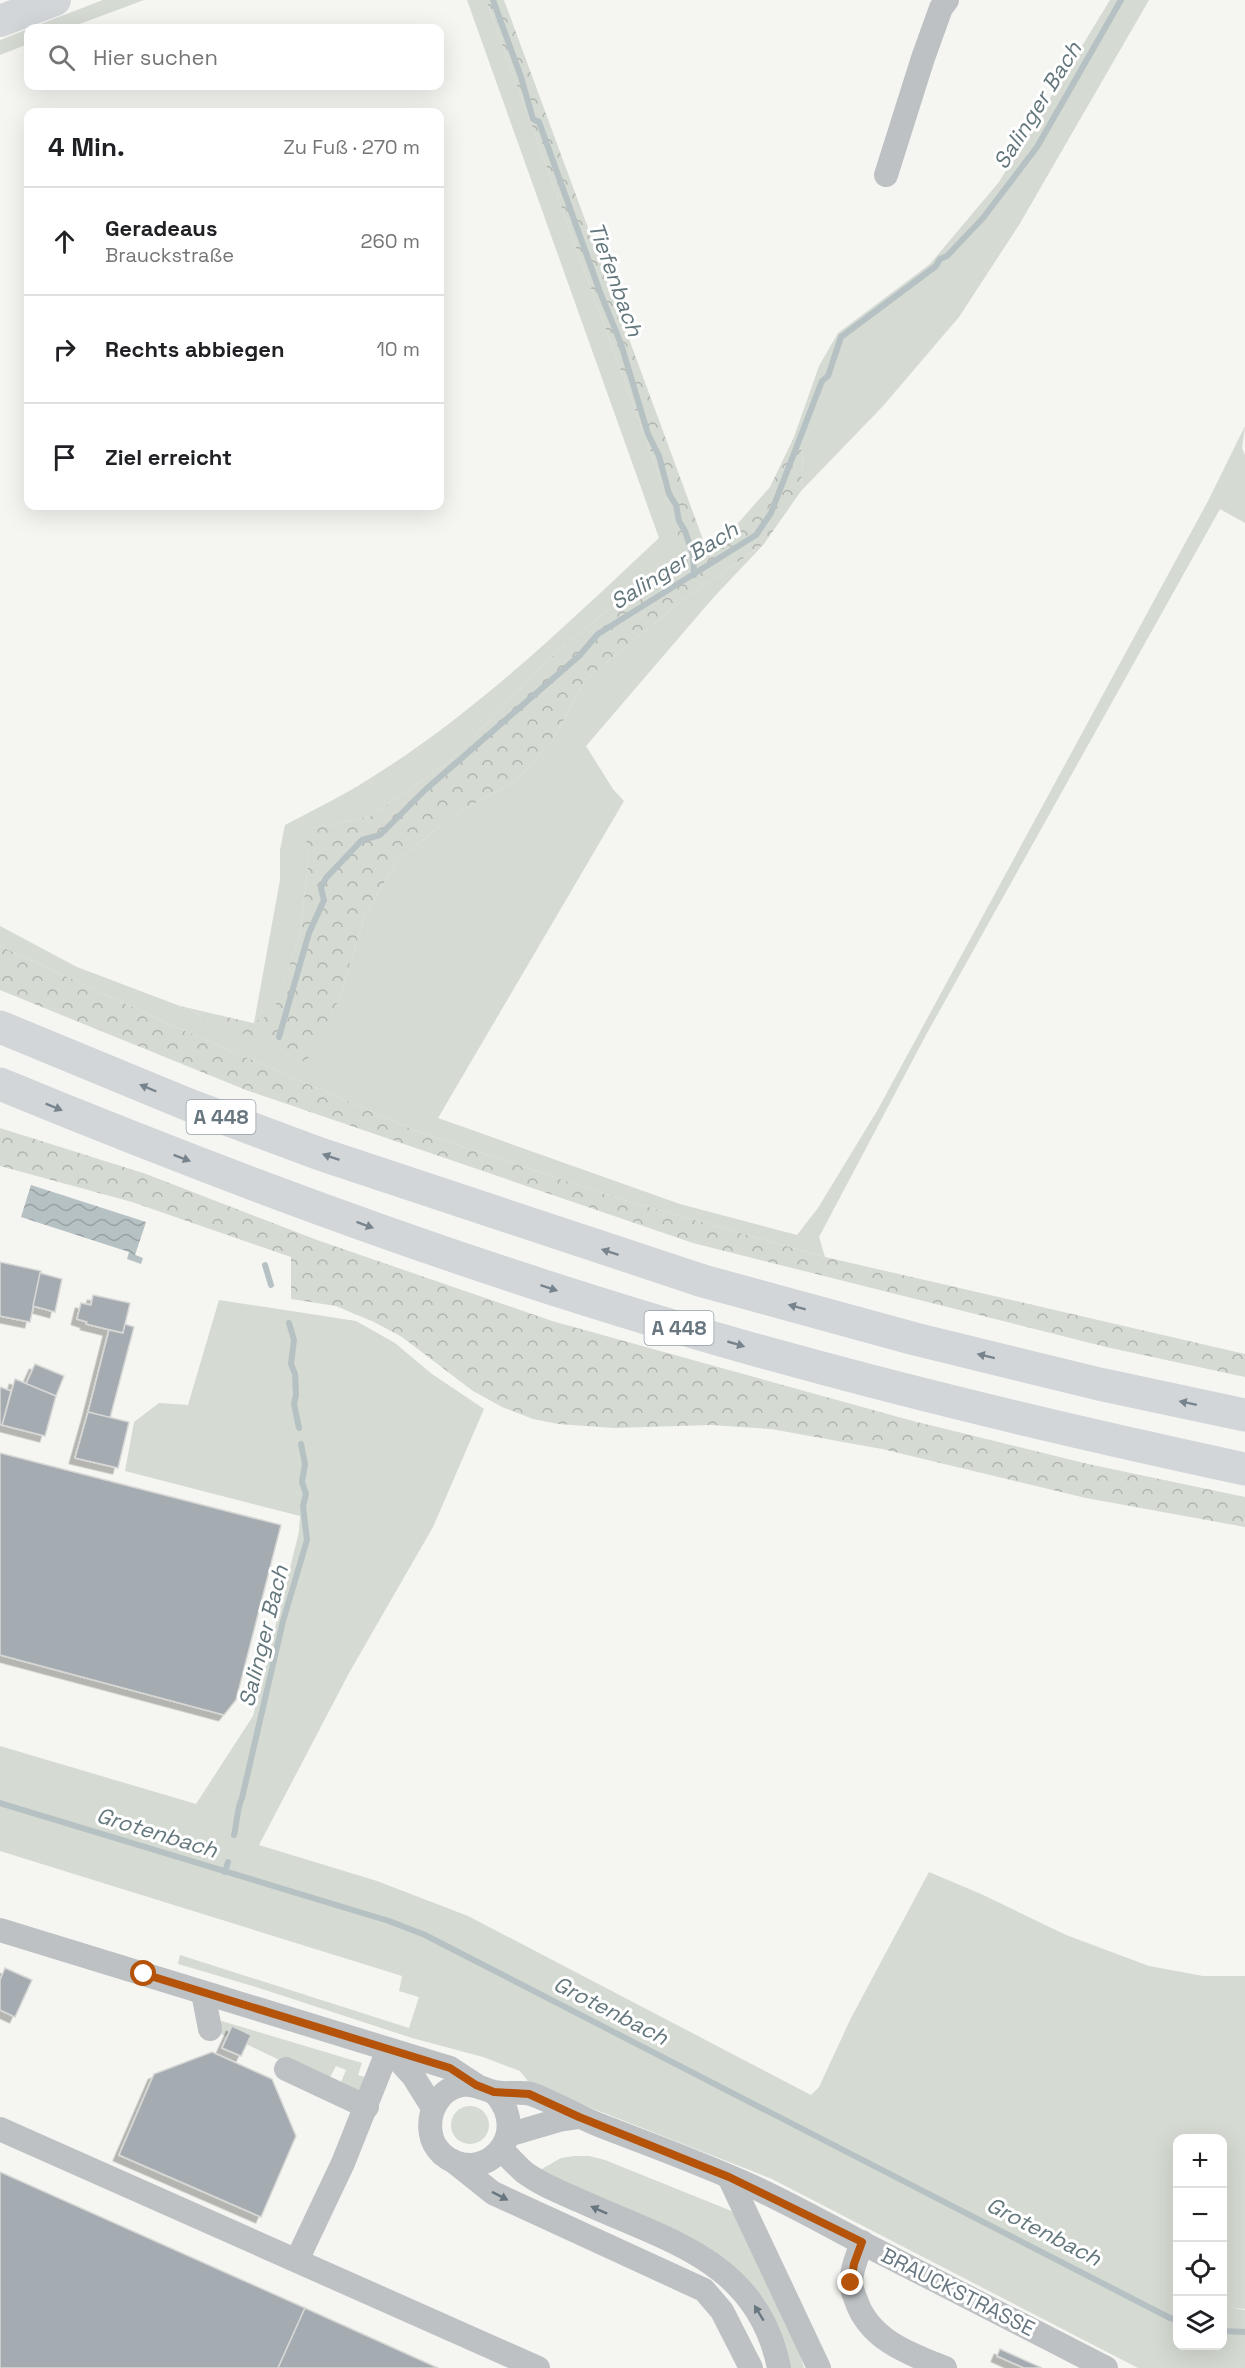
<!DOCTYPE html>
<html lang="de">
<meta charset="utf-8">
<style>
body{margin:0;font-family:"Space Grotesk",sans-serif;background:#f6f6f6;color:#202124}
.controls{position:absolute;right:18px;bottom:18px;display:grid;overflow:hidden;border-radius:12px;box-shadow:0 6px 24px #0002}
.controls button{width:54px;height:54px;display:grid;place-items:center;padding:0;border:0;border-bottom:2px solid #e0e0e0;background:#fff;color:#202124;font:30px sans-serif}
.stop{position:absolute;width:18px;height:18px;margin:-14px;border:4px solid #b45309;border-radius:50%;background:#fff}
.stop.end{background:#b45309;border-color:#fff;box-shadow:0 2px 6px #0008}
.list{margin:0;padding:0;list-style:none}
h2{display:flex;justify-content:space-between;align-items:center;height:78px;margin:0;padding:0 24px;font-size:26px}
h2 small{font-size:20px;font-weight:400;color:#757577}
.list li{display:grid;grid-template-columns:39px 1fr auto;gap:18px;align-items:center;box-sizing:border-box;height:108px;padding:0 24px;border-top:2px solid #e0e0e0}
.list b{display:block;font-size:22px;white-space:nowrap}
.list p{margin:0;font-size:20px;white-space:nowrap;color:#757577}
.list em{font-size:20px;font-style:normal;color:#757577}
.icon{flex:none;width:33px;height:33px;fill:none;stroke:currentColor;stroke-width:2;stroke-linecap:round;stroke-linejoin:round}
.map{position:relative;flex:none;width:1245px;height:2368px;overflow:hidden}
.search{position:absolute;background:#fff;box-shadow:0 6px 24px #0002;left:24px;top:24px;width:420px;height:66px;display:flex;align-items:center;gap:15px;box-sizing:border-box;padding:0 21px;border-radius:12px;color:#757577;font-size:22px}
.panel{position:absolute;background:#fff;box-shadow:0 6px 24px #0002;left:24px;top:108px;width:420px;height:402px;border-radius:12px}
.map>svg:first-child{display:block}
.grass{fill:#d5dad2;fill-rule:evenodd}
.forest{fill:url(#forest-crowns)}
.water{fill:url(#water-waves)}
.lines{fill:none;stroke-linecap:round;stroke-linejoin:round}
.stream{stroke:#b6c1c4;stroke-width:6}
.building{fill:#a5acb1;stroke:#d7d7d5;stroke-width:1.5;filter:url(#shadow)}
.minor{stroke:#bdc1c4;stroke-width:24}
.major{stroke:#d2d6d9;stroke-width:32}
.highway{stroke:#d2d6d9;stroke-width:33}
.oneway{fill:#78848d}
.oneway2{fill:#687680}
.route{stroke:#b45309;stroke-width:8}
.labels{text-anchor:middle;stroke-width:6;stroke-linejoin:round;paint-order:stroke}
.shield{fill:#fff;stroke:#959fa6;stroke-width:1.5}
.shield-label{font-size:20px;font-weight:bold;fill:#687680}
.street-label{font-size:21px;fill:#687680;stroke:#fff}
.water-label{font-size:22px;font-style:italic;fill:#63777c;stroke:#fff}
</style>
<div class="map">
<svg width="1245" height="2368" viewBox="0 0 1245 2368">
<defs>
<pattern id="forest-crowns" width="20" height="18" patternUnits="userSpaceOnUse" patternTransform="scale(1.5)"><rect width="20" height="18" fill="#d5dad2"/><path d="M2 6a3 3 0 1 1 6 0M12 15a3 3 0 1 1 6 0" fill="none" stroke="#b1b5b0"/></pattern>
<pattern id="water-waves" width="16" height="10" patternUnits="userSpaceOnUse" patternTransform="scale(1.5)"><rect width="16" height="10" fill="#b6c1c4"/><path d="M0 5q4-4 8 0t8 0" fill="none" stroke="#98a1a4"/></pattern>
<filter id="shadow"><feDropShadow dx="-5.5" dy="5.5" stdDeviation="0" flood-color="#0004"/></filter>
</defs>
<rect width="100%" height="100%" fill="#f5f5f2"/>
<g class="grass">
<polygon points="103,0 144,0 69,28 30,28"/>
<path d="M467 0H486L664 489 687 562 637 587 556 652 449 762 369 817 307 829 308 865 300 935 273 1014 254 1023 280 880V850L285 825C313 810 343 796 369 779 476 713 568 623 659 538Z"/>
<polygon points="1110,0 1149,0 1019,225 959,317 883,406 801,491 803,453 794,437 819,366 838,333 930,264 999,182"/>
<polygon points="28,29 28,44 0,55 0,40"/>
<polygon points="1245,426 1242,448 1245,455 1245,523 1220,509 926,1035 819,1237 825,1257 620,1199 419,1132 171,1025 0,946 0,926 77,967 180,1006 306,1061 339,1000 365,915 398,860 455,814 516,781 552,741 586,679 687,597 764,544 713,598 586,746 613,789 624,801 438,1118 680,1204 797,1235 818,1208 877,1111 1208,501"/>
<path d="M219 1300 356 1321 395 1343 432 1374 484 1409 433 1527 349 1673 259 1845 377 1881 468 1916 811 2095 819 2087 851 2018 929 1872 981 1894 1066 1935 1149 1966 1203 1976H1245V2309L1228 2307 1245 2310V2368H1138L772 2179 530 2084 520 2071 483 2057 412 2038 256 1987 178 1964 180 1955 409 2028 419 1997 399 1991 402 1976 0 1851V1746L196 1804 253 1716 299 1532 300 1516 125 1471 134 1422 159 1403 188 1405ZM1178 2138H1222V2346H1178Z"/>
<polygon points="215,2019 362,2063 358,2075 368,2078 361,2098 339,2087 346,2070 336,2066 327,2083 246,2044 250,2034 232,2026 227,2037 218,2032"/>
<circle cx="470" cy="2125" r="19"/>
<polygon points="574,2156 589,2156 605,2160 734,2212 799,2351 804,2368 788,2368 765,2306 540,2170 561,2158"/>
</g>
<g class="forest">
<polygon points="486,0 504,0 705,545 716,548 770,487 794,437 803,453 801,491 764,544 687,597 586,679 552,741 516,781 455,814 398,860 365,915 339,1000 306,1062 180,1006 253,1023 273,1013 300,935 308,865 306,829 369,817 449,762 556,652 637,587 686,562 664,489"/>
<polygon points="0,946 171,1025 419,1132 620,1199 825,1257 1245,1354 1245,1377 1106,1347 693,1243 246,1090 0,990"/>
<polygon points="0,1128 146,1174 317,1240 552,1321 913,1421 1088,1464 1245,1497 1245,1527 1086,1498 882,1449 771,1429 711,1425 614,1428 558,1424 533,1419 502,1407 473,1391 402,1337 374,1322 336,1306 291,1299 291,1257 132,1202 0,1166"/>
</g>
<polygon class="water" points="31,1185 146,1222 135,1255 143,1258 141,1264 127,1259 129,1252 21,1217"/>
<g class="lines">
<g class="stream">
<polyline points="493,0 521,77 533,119 539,122 600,292 621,344 648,434 659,456 669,494 676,505 679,521 685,531 693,555 694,575"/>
<polyline points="279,1037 309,933 324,900 321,888 326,878 362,840 380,835 425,790 579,656 598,634 756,535 771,513 822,381 828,376 841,337 936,266 940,259 947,256 983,218 1037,147 1121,0"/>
<polyline points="265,1265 271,1285"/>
<polyline points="289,1323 294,1340 291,1364 295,1374 296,1395 294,1404 299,1428"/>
<polyline points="0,1803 389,1921 425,1935 1170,2318 1178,2320"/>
<path d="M234 1835C237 1823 237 1808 242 1798L283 1621 307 1540 303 1506 306 1494 302 1482 305 1464 301 1444"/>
<polyline points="225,1872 228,1862"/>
<polyline points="1222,2331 1245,2332"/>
</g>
</g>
<g class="building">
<polygon points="0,1262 41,1271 30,1322 0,1316"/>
<polygon points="40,1273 62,1279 55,1312 33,1306"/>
<polygon points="93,1295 130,1303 123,1333 86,1324 87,1322 77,1319 81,1303 91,1305"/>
<polygon points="125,1324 134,1327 110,1418 88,1412 109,1330 123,1333"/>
<polygon points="35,1364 64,1376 56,1396 26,1384"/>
<polygon points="15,1379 56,1396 45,1436 2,1425"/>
<polygon points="0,1387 11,1391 2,1425 0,1424"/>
<polygon points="88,1412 129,1422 118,1468 75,1458"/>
<polygon points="0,1453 281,1525 236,1700 224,1715 0,1655"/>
<polygon points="5,1968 32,1980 15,2017 0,2010 0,1980"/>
<polygon points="232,2026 251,2035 241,2056 222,2048"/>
<polygon points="212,2052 272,2079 296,2136 261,2217 119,2155 154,2074"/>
<polygon points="0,2172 305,2308 278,2368 0,2368"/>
<polygon points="305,2308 438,2368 278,2368"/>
<polygon points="1000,2349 1042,2368 1024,2368 997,2356"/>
</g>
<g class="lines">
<g class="minor">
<polyline points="886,175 923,58 941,8 947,0"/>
<polyline points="0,1930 450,2068 476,2085"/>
<polyline points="203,1993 210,2029"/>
<polyline points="390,2051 413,2076 433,2108"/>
<polyline points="286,2069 367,2107"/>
<path d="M494 2092C535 2136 481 2188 442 2154 437 2149 432 2141 431 2134 427 2112 439 2089 462 2085 475 2083 482 2089 494 2092 505 2095 519 2091 531 2094 554 2102 576 2116 599 2125 653 2146 709 2166 762 2191 800 2209 837 2230 874 2249 952 2289 1029 2329 1106 2368"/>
<polyline points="0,2129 538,2368"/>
<polyline points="508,2135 559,2120 579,2117"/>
<path d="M501 2149C509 2157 516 2165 524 2172 541 2185 565 2194 585 2203 671 2242 758 2262 779 2368"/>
<polyline points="453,2161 493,2193 704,2290 722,2311 751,2368"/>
<polyline points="729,2177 819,2368"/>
<path d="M862 2242C858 2255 851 2269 851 2283 851 2288 854 2295 856 2300 869 2340 910 2354 945 2368"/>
<polyline points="297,2260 343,2163 388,2050"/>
</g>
<polyline class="major" points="0,21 55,0"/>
<g class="highway">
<polyline points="0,1027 189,1105 320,1154 703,1281 915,1339 1099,1384 1245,1415"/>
<path d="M0 1084C194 1164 390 1238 591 1301 806 1369 1025 1422 1245 1469"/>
</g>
</g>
<defs><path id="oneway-solid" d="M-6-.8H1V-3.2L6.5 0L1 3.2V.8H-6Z" transform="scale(1.5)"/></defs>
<g class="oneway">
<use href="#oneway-solid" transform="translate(148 1088) rotate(-157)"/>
<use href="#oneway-solid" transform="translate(54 1107) rotate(22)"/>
<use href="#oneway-solid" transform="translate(331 1157) rotate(-161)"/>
<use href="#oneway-solid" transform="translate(182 1158) rotate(21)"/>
<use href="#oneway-solid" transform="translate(365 1225) rotate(20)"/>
<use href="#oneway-solid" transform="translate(610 1252) rotate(-162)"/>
<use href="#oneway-solid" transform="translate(549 1288) rotate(18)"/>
<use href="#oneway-solid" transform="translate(797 1307) rotate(-165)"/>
<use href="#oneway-solid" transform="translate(736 1344) rotate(16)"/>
<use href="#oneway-solid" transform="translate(986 1356) rotate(-166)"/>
<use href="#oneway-solid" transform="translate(1188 1403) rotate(-168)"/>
</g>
<g class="oneway2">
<use href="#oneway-solid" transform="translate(500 2196) rotate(27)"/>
<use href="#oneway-solid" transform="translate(599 2210) rotate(-156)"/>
<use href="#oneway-solid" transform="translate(759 2313) rotate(-121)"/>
</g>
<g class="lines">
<polyline class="route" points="144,1974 450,2068 476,2085 494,2092 529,2094 579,2117 729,2177 862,2242 854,2264 851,2283"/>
</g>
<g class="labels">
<g class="shield">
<rect x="186.5" y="1100" width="69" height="34" rx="4.5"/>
<rect x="644.5" y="1311" width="69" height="34" rx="4.5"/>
</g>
<g class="shield-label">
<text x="221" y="1124">A 448</text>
<text x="679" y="1335">A 448</text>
</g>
<g class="street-label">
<text transform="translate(958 2292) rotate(27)" y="7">BRAUCKSTRASSE</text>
</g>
<g class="water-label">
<text transform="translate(1037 105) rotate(-58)" y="8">Salinger Bach</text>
<text transform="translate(616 279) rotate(70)" y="8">Tiefenbach</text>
<text transform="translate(674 565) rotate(-32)" y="8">Salinger Bach</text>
<text transform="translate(263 1636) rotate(-76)" y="8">Salinger Bach</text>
<text transform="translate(157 1832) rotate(17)" y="8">Grotenbach</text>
<text transform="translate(611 2010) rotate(27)" y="8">Grotenbach</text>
<text transform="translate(1044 2231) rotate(27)" y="8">Grotenbach</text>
</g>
</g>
</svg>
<div class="controls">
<button>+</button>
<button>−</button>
<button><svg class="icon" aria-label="locate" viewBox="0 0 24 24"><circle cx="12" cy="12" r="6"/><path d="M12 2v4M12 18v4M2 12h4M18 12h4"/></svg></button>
<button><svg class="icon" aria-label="layers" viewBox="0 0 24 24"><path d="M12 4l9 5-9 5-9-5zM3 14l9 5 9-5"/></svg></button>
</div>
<div class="stop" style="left:144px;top:1974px"></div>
<div class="stop end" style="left:851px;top:2283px"></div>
<div class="search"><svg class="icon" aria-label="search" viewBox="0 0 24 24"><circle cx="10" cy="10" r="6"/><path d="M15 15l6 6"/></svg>Hier suchen</div>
<section class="panel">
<h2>4 Min.<small>Zu Fuß · 270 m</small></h2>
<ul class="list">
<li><svg class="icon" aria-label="ahead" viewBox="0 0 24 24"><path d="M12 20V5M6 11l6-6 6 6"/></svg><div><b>Geradeaus</b><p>Brauckstraße</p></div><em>260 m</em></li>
<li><svg class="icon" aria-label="right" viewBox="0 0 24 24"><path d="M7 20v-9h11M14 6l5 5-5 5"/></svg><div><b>Rechts abbiegen</b></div><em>10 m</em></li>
<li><svg class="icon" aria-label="arrive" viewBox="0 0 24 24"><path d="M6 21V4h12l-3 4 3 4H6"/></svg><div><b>Ziel erreicht</b></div></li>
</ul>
</section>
</div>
